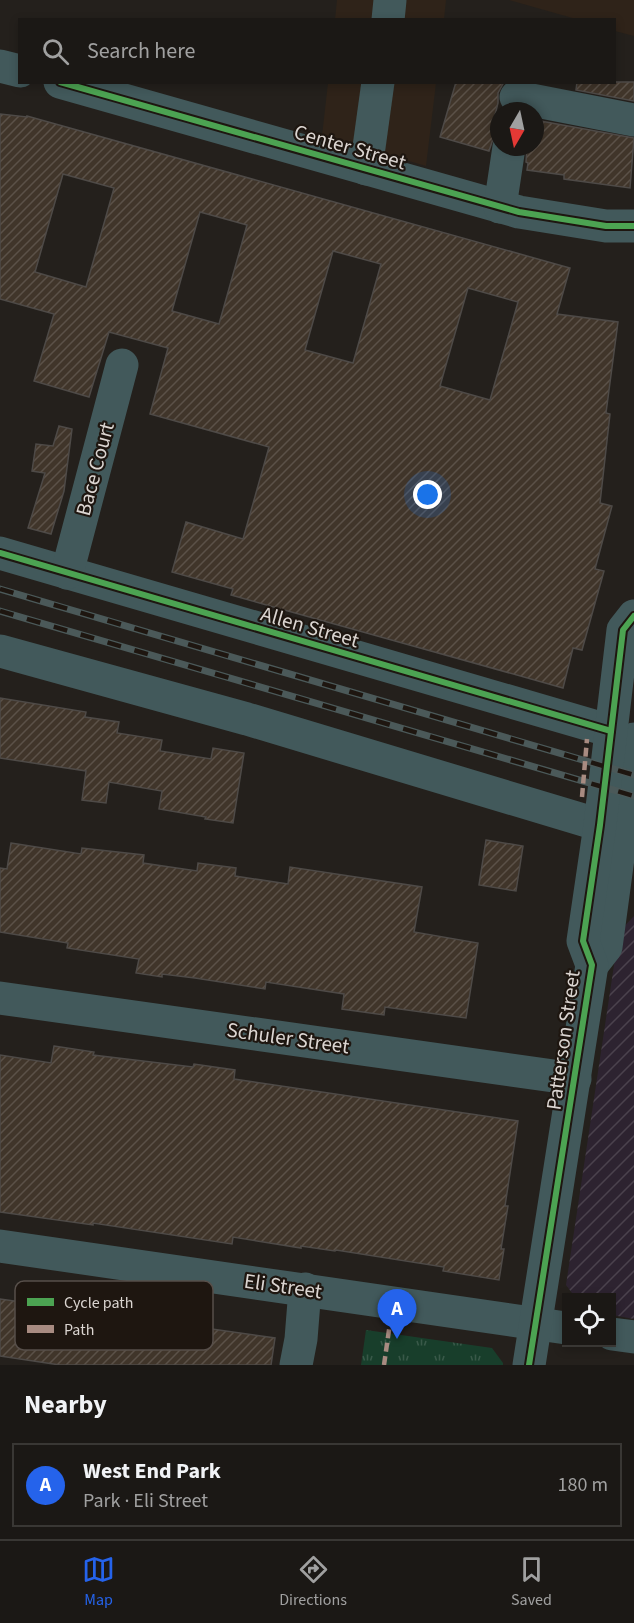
<!DOCTYPE html>
<meta charset="utf-8">
<style>
body{margin:0;font-family:"Source Sans 3",sans-serif;background:#24211e;color:#f1f3f6}
.controls{position:absolute;right:18px;bottom:18px;display:grid;overflow:hidden;border-radius:0px;box-shadow:0 3px 9px #0003}
.controls button{width:54px;height:54px;display:grid;place-items:center;padding:0;border:0;border-bottom:2px solid #393734;background:#1b1815;color:#f1f3f6;font:30px sans-serif}
.compass{position:absolute;left:490px;top:102px;width:54px;height:54px;border-radius:50%;background:#1b1815;box-shadow:0 3px 9px #0003;rotate:189deg}
.you{position:absolute;left:428px;top:495px;width:21px;height:21px;margin:-15px;border:4px solid #fff;border-radius:50%;background:#1a73e8;box-shadow:0 0 0 9px #1a73e833}
.badge{display:grid;place-items:center;width:39px;height:39px;border-radius:50%;background:#2563eb;color:#fff;font-size:20px;font-weight:700}
.pin{position:absolute;translate:-50% -50px;filter:drop-shadow(0 2px 3px #0008)}
.pin::after{content:'';position:absolute;top:32px;width:21px;height:18px;background:inherit;clip-path:polygon(0 0,100% 0,50% 100%)}
.list{margin:0;padding:0;list-style:none}
h2{display:flex;justify-content:space-between;align-items:center;height:78px;margin:0;padding:0 24px;font-size:26px}
h2 small{font-size:20px;font-weight:400;color:#a0a0a0}
.list li{display:grid;grid-template-columns:39px 1fr auto;gap:18px;align-items:center;box-sizing:border-box;height:84px;margin:0 12px 12px;padding:0 12px;border:2px solid #393734;border-radius:0px}
.list b{display:block;font-size:22px;white-space:nowrap}
.list p{margin:0;font-size:20px;white-space:nowrap;color:#a0a0a0}
.list em{font-size:20px;font-style:normal;color:#a0a0a0}
.icon{flex:none;width:33px;height:33px;fill:none;stroke:currentColor;stroke-width:2;stroke-linecap:round;stroke-linejoin:round}
.map{position:relative;flex:none;width:634px;height:1365px;overflow:hidden}
.search{position:absolute;background:#1b1815;box-shadow:0 3px 9px #0003;left:18px;right:18px;top:18px;height:66px;display:flex;align-items:center;gap:15px;box-sizing:border-box;padding:0 21px;border-radius:0px;color:#a0a0a0;font-size:22px}
.sheet{height:174px;background:#1b1815}
nav{display:flex;justify-content:space-around;align-items:center;box-sizing:border-box;height:84px;border-top:2px solid #393734;background:#1b1815;font-size:16px;color:#a0a0a0}
nav a{display:grid;justify-items:center;gap:3px}
nav .on{color:#2563eb}
.map>svg:first-child{display:block}
.built{fill:#2f2319}
.industrial{fill:url(#industrial-furrows)}
.grass{fill:url(#grass-tufts)}
.building{fill:url(#building-hatch);stroke:#4e4a47;stroke-width:1.5;fill-rule:evenodd}
.lines{fill:none;stroke-linecap:round;stroke-linejoin:round}
.minor{stroke:#42595b;stroke-width:33}
.rail-casing{stroke:#4b5959;stroke-width:7}
.rail{stroke:#1e1610;stroke-width:4.5;stroke-dasharray:14;stroke-linecap:butt}
.quiet{stroke:#a88b81;stroke-width:4.5;stroke-dasharray:9 4.5;stroke-linecap:butt}
.cycleway-casing{stroke:#1e1610;stroke-width:10}
.cycleway{stroke:#4ca352;stroke-width:6}
.labels{text-anchor:middle;stroke-width:4.5;stroke-linejoin:round;paint-order:stroke}
.street-label{font-size:21px;fill:#dbd5d1;stroke:#1e1610}
.key{fill:#1e1610;stroke:#574f4a;stroke-width:1.5}
.key-label{font-size:16px;fill:#dbd5d1}
</style>
<div class="map">
<svg width="634" height="1365" viewBox="0 0 634 1365">
<defs>
<pattern id="industrial-furrows" width="10" height="10" patternUnits="userSpaceOnUse" patternTransform="scale(1.5)"><rect width="10" height="10" fill="#2d2330"/><path d="M-1 1l2-2M0 10L10 0M9 11l2-2" fill="none" stroke="#4b424d"/></pattern>
<pattern id="grass-tufts" width="24" height="20" patternUnits="userSpaceOnUse" patternTransform="scale(1.5)"><rect width="24" height="20" fill="#183e2b"/><path d="M3 7l-1-3M5 7V3M7 7l1-3M15 17l-1-3M17 17v-4M19 17l1-3" fill="none" stroke="#395949"/></pattern>
<pattern id="building-hatch" width="6" height="6" patternUnits="userSpaceOnUse" patternTransform="scale(1.5)"><rect width="6" height="6" fill="#40352a"/><path d="M-1 1l2-2M0 6l6-6M5 7l2-2" fill="none" stroke="#5b5148"/></pattern>
</defs>
<rect width="100%" height="100%" fill="#24201c"/>
<g class="built">
<polygon points="337,0 446,0 444,19 335,20"/>
<polygon points="509,0 634,0 634,36 615,31 614,20 576,19"/>
<polygon points="328,83 436,83 426,166 322,136"/>
</g>
<polygon class="industrial" points="634,916 634,1319 612,1315 612,1298 575,1297 566,1285 619,932"/>
<polygon class="grass" points="366,1330 492,1348 503,1363 503,1365 361,1365"/>
<g class="building">
<polygon points="456,82 504,82 498,93 498,103 495,115 499,116 499,132 494,136 489,151 440,137"/>
<polygon points="577,82 634,82 634,101 576,90"/>
<path d="M0 114 27 117V116L570 268 557 314 618 322 606 413 610 414 600 503 612 506 595 569 604 571 582 650 573 648 563 688 231 595 233 589 172 572 186 522 243 539 269 447 150 414 168 348 109 332 89 397 34 381 54 314 0 299ZM63 174 114 188 86 287 35 272ZM200 212 247 225 219 324 172 311ZM333 251 381 264 353 363 305 350ZM468 288 518 302 490 400 440 386Z"/>
<polygon points="535,120 634,138 630,188 564,179 564,175 527,170 528,163 526,162 527,147 535,147"/>
<polygon points="59,426 72,429 64,491 51,534 28,528 45,473 32,471 36,444 53,446"/>
<polygon points="0,698 86,712 85,717 119,722 117,733 162,740 160,751 211,759 213,748 244,753 233,823 205,819 206,817 159,809 162,791 109,782 106,803 82,800 86,771 0,758"/>
<polygon points="486,840 523,846 516,891 479,885"/>
<polygon points="11,843 81,854 82,848 144,855 143,863 197,871 198,863 236,868 235,876 288,884 290,867 422,887 414,932 478,943 466,1018 385,1007 384,1015 342,1009 344,994 266,982 265,989 195,978 162,974 162,977 136,973 139,959 67,948 68,943 0,932 0,868 7,869"/>
<polygon points="54,1046 94,1052 93,1055 193,1067 194,1064 235,1070 234,1079 518,1121 505,1206 508,1206 501,1249 504,1249 499,1280 443,1271 444,1267 336,1250 335,1251 301,1246 301,1248 233,1237 232,1244 93,1223 93,1225 0,1212 0,1055 51,1063"/>
<polygon points="0,1299 275,1338 271,1365 60,1365 0,1356"/>
</g>
<g class="lines">
<g class="minor">
<polyline points="388,20 390,0"/>
<polyline points="0,66 20,71"/>
<polyline points="60,82 519,212 606,226 634,226"/>
<polyline points="516,97 634,120"/>
<polyline points="366,169 378,82"/>
<polyline points="500,207 509,147"/>
<polyline points="0,553 611,731"/>
<polyline points="67,573 122,365"/>
<polyline points="0,651 247,719 600,825"/>
<polyline points="592,965 606,947 634,739"/>
<polyline points="0,998 575,1079"/>
<polyline points="0,1246 566,1328"/>
<polyline points="612,1334 634,1337"/>
<polyline points="296,1365 301,1339 305,1289"/>
<polyline points="529,1365 592,965 583,941 600,825 623,630 634,616"/>
</g>
<defs>
<g id="rail">
<polyline points="0,589 634,775"/>
<polyline points="0,611 634,796"/>
</g>
</defs>
<use href="#rail" class="rail-casing"/>
<use href="#rail" class="rail"/>
<g class="quiet">
<polyline points="582,797 587,739"/>
<polyline points="384,1365 393,1302"/>
</g>
<defs>
<g id="cycleway">
<polyline points="60,82 519,212 606,226 634,226"/>
<polyline points="0,553 611,731"/>
<polyline points="529,1365 592,965 583,941 600,825 623,630 634,616"/>
</g>
</defs>
<use href="#cycleway" class="cycleway-casing"/>
<use href="#cycleway" class="cycleway"/>
</g>
<g class="labels">
<g class="street-label">
<text transform="translate(350 147) rotate(16)" y="7">Center Street</text>
<text transform="translate(95 469) rotate(-75)" y="7">Bace Court</text>
<text transform="translate(310 627) rotate(16)" y="7">Allen Street</text>
<text transform="translate(288 1038) rotate(8)" y="7">Schuler Street</text>
<text transform="translate(563 1040) rotate(-82)" y="7">Patterson Street</text>
<text transform="translate(283 1286) rotate(8)" y="7">Eli Street</text>
</g>
</g>
<rect x="15" y="1281" width="198" height="69" rx="9" class="key"/>
<rect x="27" y="1298" width="27" height="8" fill="#4ca352"/>
<rect x="27" y="1325" width="27" height="8" fill="#a88b81"/>
<g class="key-label">
<text x="64" y="1308">Cycle path</text>
<text x="64" y="1335">Path</text>
</g>
</svg>
<div class="controls">
<button><svg class="icon" aria-label="locate" viewBox="0 0 24 24"><circle cx="12" cy="12" r="6"/><path d="M12 2v4M12 18v4M2 12h4M18 12h4"/></svg></button>
</div>
<svg class="compass" viewBox="-18 -18 36 36"><path d="M0-13l5 13h-10z" fill="#e53935"/><path d="M0 13l5-13h-10z" fill="#a0a0a0"/></svg>
<div class="you"></div>
<div class="pin badge" style="left:397px;top:1339px">A</div>
<div class="search"><svg class="icon" aria-label="search" viewBox="0 0 24 24"><circle cx="10" cy="10" r="6"/><path d="M15 15l6 6"/></svg>Search here</div>
</div>
<section class="sheet">
<h2>Nearby<small></small></h2>
<ul class="list">
<li><span class="badge">A</span><div><b>West End Park</b><p>Park · Eli Street</p></div><em>180 m</em></li>
</ul>
</section>
<nav>
<a class="on"><svg class="icon" aria-label="map" viewBox="0 0 24 24"><path d="M3 6l6-2 6 2 6-2v14l-6 2-6-2-6 2zM9 4v14M15 6v14"/></svg>Map</a>
<a><svg class="icon" aria-label="directions" viewBox="0 0 24 24"><path d="M12 3l9 9-9 9-9-9zM9 14v-3h6M13 9l2 2-2 2"/></svg>Directions</a>
<a><svg class="icon" aria-label="saved" viewBox="0 0 24 24"><path d="M7 4h10v16l-5-4-5 4z"/></svg>Saved</a>
</nav>
